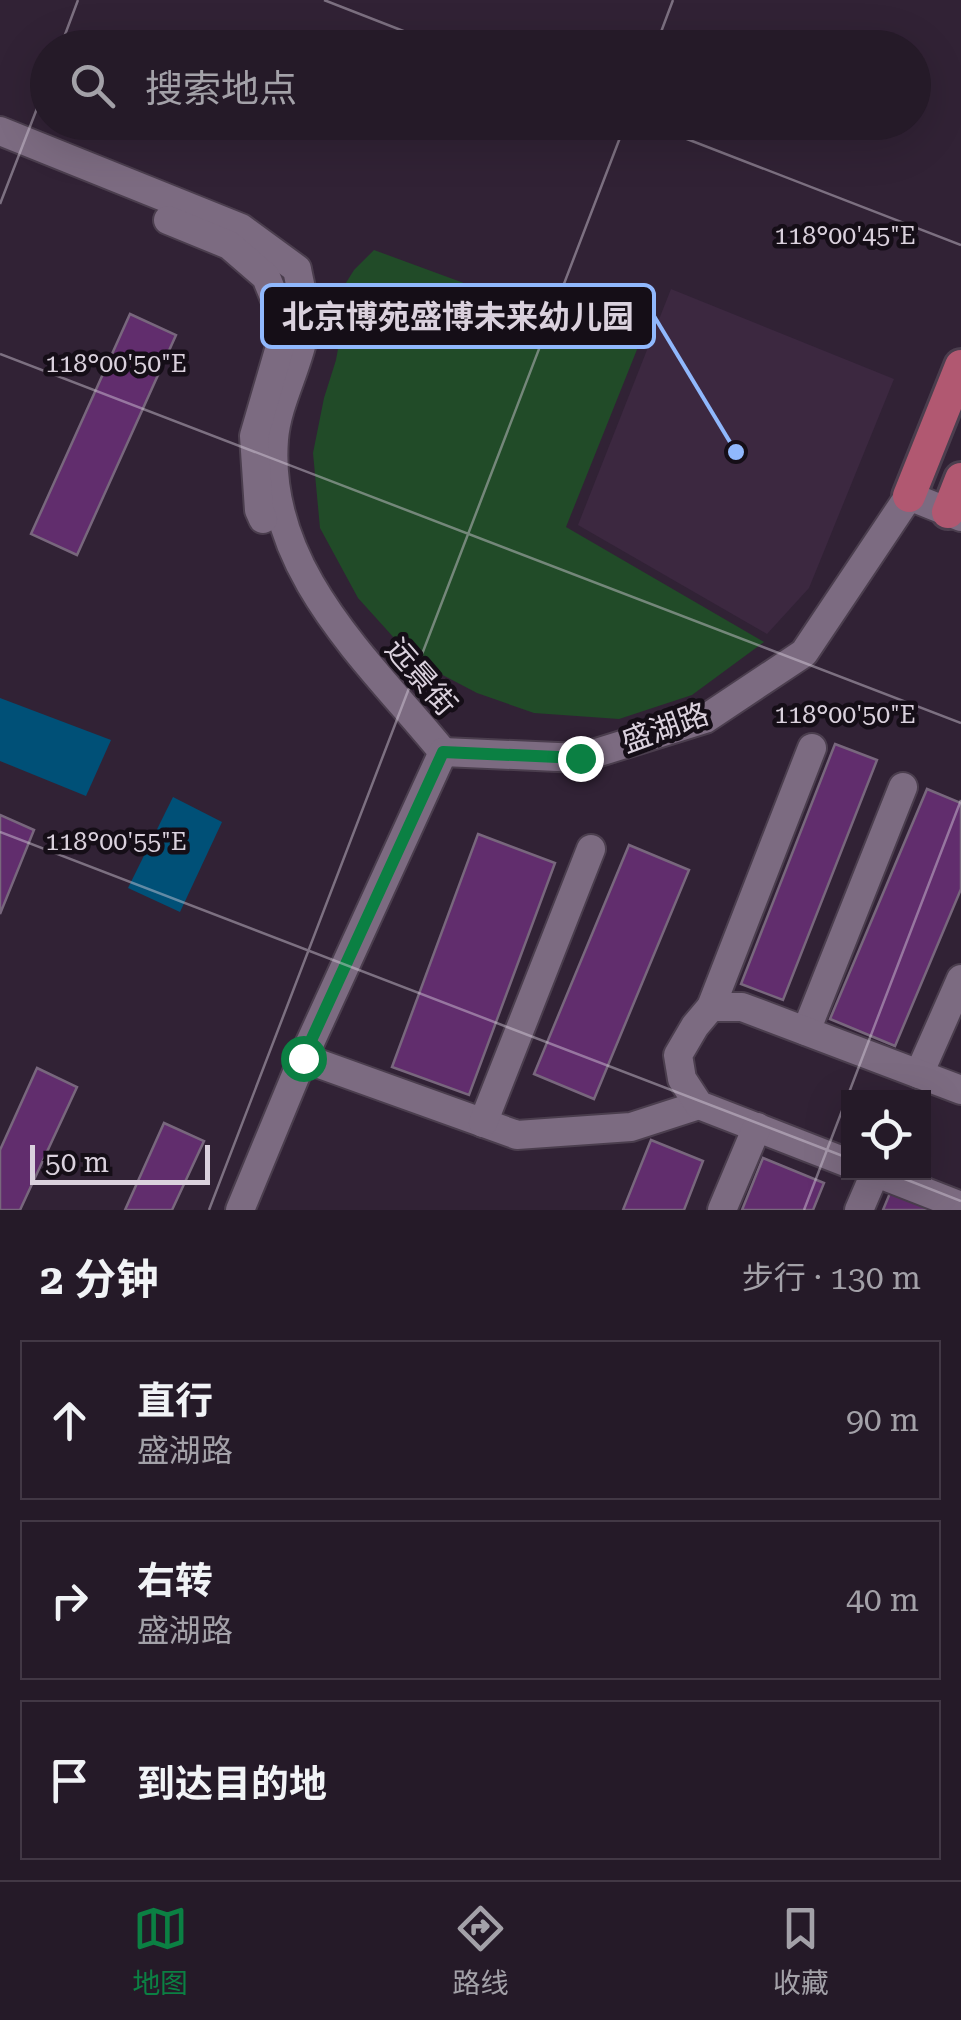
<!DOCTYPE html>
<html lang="zh">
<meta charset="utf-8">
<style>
body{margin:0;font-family:"Roboto Serif","Noto Sans SC",serif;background:#312734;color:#f1f3f6}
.controls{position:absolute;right:30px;bottom:30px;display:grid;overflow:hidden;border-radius:0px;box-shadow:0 10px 40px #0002}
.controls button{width:90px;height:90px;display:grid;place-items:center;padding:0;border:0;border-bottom:2px solid #423845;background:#251a28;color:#f1f3f6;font:50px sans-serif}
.scale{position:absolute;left:30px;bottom:25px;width:180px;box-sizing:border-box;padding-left:10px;border:5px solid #dad1dd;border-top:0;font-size:28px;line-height:35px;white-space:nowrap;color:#dad1dd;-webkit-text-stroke:8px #150e17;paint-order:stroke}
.stop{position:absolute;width:30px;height:30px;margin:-22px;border:8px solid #0b8043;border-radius:50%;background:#fff}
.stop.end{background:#0b8043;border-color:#fff;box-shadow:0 2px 10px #0008}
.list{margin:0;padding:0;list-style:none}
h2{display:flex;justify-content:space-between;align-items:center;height:130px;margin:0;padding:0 40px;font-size:42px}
h2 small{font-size:32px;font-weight:400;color:#a3a1a8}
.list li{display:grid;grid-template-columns:65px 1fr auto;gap:30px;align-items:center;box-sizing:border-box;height:160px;margin:0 20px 20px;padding:0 20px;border:2px solid #423845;border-radius:0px}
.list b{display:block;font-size:38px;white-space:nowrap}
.list p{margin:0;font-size:32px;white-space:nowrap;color:#a3a1a8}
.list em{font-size:32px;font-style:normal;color:#a3a1a8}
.icon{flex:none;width:55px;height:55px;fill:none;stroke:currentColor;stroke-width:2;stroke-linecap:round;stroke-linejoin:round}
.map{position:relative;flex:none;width:961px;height:1210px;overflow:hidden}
.search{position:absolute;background:#251a28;box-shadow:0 10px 40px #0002;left:30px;right:30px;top:30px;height:110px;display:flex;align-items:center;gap:25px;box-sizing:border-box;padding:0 35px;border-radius:55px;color:#a3a1a8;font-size:38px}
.sheet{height:670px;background:#251a28}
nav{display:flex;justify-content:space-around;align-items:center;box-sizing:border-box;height:140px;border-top:2px solid #423845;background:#251a28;font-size:28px;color:#a3a1a8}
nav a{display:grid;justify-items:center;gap:5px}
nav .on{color:#0b8043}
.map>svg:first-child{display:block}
.built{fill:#3c2840}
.green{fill:#214b28}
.water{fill:#005077}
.building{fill:#612d6d;stroke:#78677d;stroke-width:2.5}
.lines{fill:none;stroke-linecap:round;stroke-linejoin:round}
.minor-casing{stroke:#4b3e4e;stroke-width:32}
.major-casing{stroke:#4b3e4e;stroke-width:38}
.minor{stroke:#7c6b81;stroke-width:28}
.major{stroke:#b15871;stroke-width:32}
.route{stroke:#0b8043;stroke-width:12}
.ticks{fill:none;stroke:#dad1dd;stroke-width:2.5;stroke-opacity:0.45}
.labels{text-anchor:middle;stroke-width:9;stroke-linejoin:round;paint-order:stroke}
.street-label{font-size:30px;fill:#dad1dd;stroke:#150e17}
.ticks-label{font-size:25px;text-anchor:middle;fill:#dad1dd;stroke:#150e17;stroke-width:9;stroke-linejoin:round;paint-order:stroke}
.leader{fill:none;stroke:#90b8fd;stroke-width:4}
.callout-dot{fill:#90b8fd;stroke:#150e17;stroke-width:4}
.callout{fill:#150e17;stroke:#90b8fd;stroke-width:4}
.callout-label{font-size:32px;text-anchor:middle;font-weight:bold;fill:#dad1dd}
</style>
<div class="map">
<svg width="961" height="1210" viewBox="0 0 961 1210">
<rect width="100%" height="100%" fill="#312235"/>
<polygon class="built" points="671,289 894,379 809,588 767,634 578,525"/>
<polygon class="green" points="374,250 638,347 566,527 764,642 692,695 619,719 534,713 477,693 414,660 358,598 320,528 313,453 324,398 336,360 346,304 344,286 354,270"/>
<g class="water">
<polygon points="0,698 111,740 86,796 0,761"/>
<polygon points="173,797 222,822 180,912 128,888"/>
</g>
<g class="building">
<polygon points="130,314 176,335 77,555 31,534"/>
<polygon points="835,744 877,760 783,1000 741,984"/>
<polygon points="927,789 961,803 961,889 895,1046 830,1019"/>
<polygon points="0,815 34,830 0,914"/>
<polygon points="478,834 555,863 469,1095 392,1067"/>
<polygon points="629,845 689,870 594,1099 534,1074"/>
<polygon points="37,1068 77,1087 20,1210 0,1210 0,1150"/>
<polygon points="164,1123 204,1141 172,1210 125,1210"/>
<polygon points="651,1140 703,1161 684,1210 623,1210"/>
<polygon points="763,1158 824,1183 813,1210 742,1210"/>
<polygon points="890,1193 933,1210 883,1210"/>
</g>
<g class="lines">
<defs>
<g id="minor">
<path d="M0 131 241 228 297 269C300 287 308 311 305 329 299 366 277 402 274 439 264 570 369 661 443 752"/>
<polyline points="168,220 229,245 266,277 286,326 254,436 259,510 263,519"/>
<polyline points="443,752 580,758 705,719 804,653 909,496 961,517"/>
<polyline points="711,1007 812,748"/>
<polyline points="806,1031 903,787"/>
<polyline points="303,1058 517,1135 631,1127 699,1105"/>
<polyline points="919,1074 961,979"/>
<polyline points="483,1123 591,849"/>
<polyline points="848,1163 699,1105 682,1079 678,1055 695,1026 711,1007 742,1007 961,1090"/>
<polyline points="874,1172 961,1206"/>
<polyline points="240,1210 303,1058 443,752"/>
<polyline points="722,1210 757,1127"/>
<polyline points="859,1210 875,1173"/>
</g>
<g id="major">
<polyline points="909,496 961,366"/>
<polyline points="948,512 961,479"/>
</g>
</defs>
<use href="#minor" class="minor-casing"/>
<use href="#major" class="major-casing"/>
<use href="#minor" class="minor"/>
<use href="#major" class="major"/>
</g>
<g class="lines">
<polyline class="route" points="303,1058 443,752 580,758"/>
</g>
<path class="ticks" d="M324 0 447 48M60 48 78 0M655 48 673 0M643 122 961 245M0 204 48 80M0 354 961 723M0 832 848 1158M887 1172 961 1201M209 1210 626 122M804 1210 961 800"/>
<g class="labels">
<g class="street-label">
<text transform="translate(421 677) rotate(49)" y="10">远景街</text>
<text transform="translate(665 728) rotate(-20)" y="10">盛湖路</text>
</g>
</g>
<g class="ticks-label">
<text x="845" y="244">118°00'45"E</text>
<text x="116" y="372">118°00'50"E</text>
<text x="845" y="723">118°00'50"E</text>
<text x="116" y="850">118°00'55"E</text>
</g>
<path class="leader" d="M736 452L654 316"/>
<circle class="callout-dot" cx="736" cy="452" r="10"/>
<rect class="callout" x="262" y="285" width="392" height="62" rx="10"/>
<g class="callout-label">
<text x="458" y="328">北京博苑盛博未来幼儿园</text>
</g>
</svg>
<div class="controls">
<button><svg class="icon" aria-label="locate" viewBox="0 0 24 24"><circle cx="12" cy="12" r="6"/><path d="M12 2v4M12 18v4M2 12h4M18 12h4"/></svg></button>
</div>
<div class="scale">50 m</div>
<div class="stop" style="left:303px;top:1058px"></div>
<div class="stop end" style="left:580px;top:758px"></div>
<div class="search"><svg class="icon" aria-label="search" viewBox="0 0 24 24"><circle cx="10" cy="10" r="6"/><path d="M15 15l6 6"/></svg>搜索地点</div>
</div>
<section class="sheet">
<h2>2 分钟<small>步行 · 130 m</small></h2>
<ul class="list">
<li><svg class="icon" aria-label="ahead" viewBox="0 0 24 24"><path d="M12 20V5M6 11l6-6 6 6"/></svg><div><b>直行</b><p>盛湖路</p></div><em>90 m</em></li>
<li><svg class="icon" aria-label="right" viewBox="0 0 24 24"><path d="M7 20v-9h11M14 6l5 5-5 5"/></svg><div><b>右转</b><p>盛湖路</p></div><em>40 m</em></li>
<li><svg class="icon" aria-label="arrive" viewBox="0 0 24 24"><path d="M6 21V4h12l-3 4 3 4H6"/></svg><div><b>到达目的地</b></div></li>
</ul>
</section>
<nav>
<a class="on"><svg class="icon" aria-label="map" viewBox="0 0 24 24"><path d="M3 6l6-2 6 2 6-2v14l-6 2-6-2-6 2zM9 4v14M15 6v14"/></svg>地图</a>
<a><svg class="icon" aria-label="directions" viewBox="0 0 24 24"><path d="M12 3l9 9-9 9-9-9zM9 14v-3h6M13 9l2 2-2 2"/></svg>路线</a>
<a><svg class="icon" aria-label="saved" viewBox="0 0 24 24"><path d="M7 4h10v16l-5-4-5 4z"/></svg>收藏</a>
</nav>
